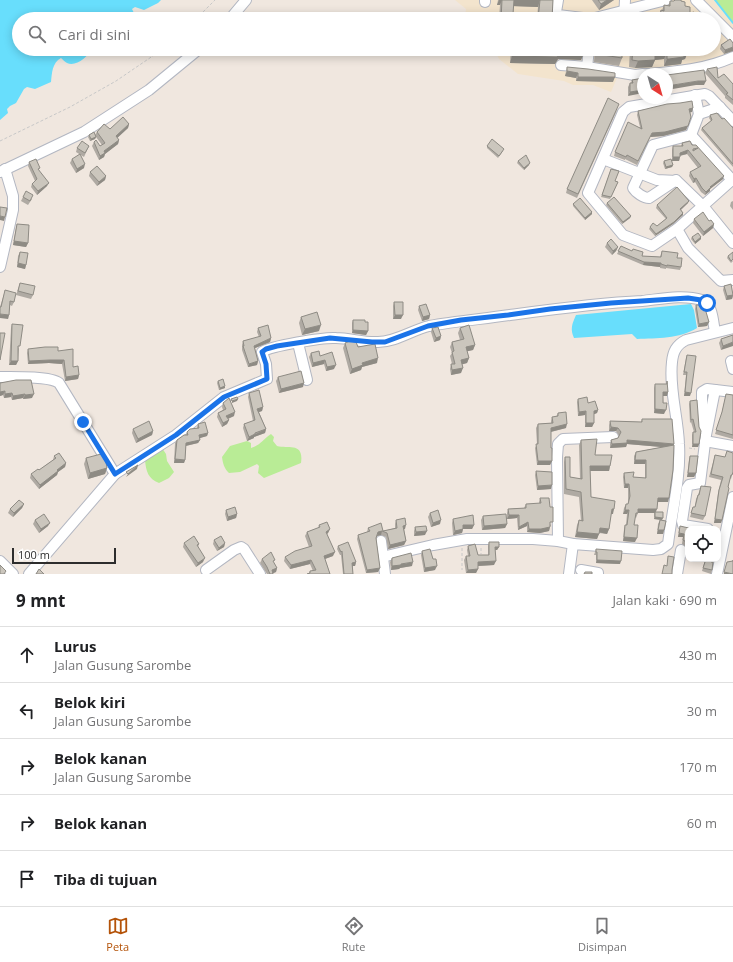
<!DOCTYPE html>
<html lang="id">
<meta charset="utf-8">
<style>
body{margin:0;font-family:"Open Sans",sans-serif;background:#f2f2f2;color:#202124}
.controls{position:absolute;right:12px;bottom:12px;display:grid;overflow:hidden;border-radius:8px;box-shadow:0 2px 10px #0003}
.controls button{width:36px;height:36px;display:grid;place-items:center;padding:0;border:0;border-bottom:1px solid #e0e0e0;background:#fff;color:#202124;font:20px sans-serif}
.compass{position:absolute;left:637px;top:68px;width:36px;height:36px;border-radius:50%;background:#fff;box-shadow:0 2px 10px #0003;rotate:143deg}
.scale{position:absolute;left:12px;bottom:10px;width:104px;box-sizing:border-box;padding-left:4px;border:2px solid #2d2d2d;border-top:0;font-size:11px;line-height:14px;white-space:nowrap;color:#2d2d2d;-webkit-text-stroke:3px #fff;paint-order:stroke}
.stop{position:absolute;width:12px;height:12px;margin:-9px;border:3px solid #1a73e8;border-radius:50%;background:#fff}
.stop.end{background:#1a73e8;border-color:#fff;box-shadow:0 1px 4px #0008}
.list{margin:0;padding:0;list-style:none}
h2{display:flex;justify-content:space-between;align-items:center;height:52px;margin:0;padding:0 16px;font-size:17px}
h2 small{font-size:13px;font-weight:400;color:#757577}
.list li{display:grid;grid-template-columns:26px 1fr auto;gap:12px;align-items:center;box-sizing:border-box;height:56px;padding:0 16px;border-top:1px solid #e0e0e0}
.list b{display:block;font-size:15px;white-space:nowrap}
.list p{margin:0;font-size:13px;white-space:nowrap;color:#757577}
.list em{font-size:13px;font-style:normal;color:#757577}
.icon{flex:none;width:22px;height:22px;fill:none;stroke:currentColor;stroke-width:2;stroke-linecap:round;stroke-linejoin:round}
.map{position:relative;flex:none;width:733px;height:574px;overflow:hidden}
.search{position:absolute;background:#fff;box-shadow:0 2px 10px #0003;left:12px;right:12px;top:12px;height:44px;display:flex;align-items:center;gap:10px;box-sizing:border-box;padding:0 14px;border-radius:22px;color:#757577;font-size:15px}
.sheet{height:332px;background:#fff}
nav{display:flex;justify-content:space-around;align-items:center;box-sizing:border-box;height:56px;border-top:1px solid #e0e0e0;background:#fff;font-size:11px;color:#757577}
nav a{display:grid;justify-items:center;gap:2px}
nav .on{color:#b45309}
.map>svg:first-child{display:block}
.education{fill:#f3e4cd}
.green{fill:#b9ec96}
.water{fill:#68defc}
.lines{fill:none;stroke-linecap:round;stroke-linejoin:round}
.stream{stroke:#68defc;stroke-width:2}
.minor-casing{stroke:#b3b7c2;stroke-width:12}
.path{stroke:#c8c8c8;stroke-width:1;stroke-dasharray:3 2;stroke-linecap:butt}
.minor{stroke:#fff;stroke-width:10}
.wall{fill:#afaaa3}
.shaded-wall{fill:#8e8b84}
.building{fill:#cbc6bd;stroke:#8e8b84;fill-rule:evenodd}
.route{stroke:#1a73e8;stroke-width:5}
</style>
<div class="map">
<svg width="733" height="574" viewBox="0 0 733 574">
<rect width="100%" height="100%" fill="#f0e7df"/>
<polygon class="education" points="455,0 715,0 733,23 733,64 718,67 643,74 636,81 617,78 611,92 593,85 573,85 564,81 518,74 499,59 494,49 714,49 714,19 470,19 465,16 466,9"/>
<g class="green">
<polygon points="715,0 733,0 733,23"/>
<path d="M271 434 274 437 273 441 277 446C289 449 304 442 301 463L264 478 258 473 259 466 257 464 240 472 229 473C224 468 223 464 222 457L230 446 247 441 251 443V448C261 445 263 439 271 434Z"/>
<path d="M162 448 166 454 167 461 174 472 169 478 159 483C148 479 146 471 145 460Z"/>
</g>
<g class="water">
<path d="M0 0H161L158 3 144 10 135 7 132 9 135 15 133 19H19V49H91C88 57 76 67 67 63 64 61 63 60 61 58 52 63 52 73 51 82L35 89 27 87 24 89 16 103 10 106 7 109 8 113 0 120Z"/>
<path d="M691 304 694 310 697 328C679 339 657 338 637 339L632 334 574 338C570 329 572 324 576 315Z"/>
</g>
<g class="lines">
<polyline class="stream" points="715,0 733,23"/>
<defs>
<g id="minor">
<polyline points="485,0 485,2"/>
<polyline points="558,0 556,12 558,15 591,19 666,0"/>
<polyline points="696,0 733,37"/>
<polyline points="230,19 246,0"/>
<polyline points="624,19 625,0"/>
<polyline points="561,65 587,67 635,75 643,74"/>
<polyline points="587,67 589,49"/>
<path d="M647 74C676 72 707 69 733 57"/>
<polyline points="695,95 699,114"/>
<polyline points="733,121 709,96 705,94 629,107 623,112 588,193 623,235 652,246 677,229 733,179"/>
<polyline points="691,135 733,181"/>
<polyline points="691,135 699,114 720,107"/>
<polyline points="603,159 657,180 677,181 703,206 733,243"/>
<polyline points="0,172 84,132 149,90 199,49"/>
<path d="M676 180 649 198C644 198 636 193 633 188L653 145 691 135"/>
<polyline points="677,229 688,248 721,281 733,280"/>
<polyline points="0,267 13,210 13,196 5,169"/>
<polyline points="298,343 307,380"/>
<polyline points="731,361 733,369"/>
<path d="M0 377C12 377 50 376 59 383L115 474"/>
<polyline points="704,429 702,406 702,392 707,389 733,392"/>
<polyline points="705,441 733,446"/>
<polyline points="708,529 683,525 682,521 687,488 689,485 700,483 706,435 715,390"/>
<polyline points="381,541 385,574"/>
<polyline points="558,541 557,457 558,444 563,439 613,437"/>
<polyline points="382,557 433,545 467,539 533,539 558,541 573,544"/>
<polyline points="0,561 13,574"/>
<polyline points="206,570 234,550 241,547 244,549 260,574"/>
<polyline points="581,570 598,573 598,574"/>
<path d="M29 574 115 474 176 435 224 397 267 379 266 364 262 352C270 346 324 337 336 338 350 338 364 343 378 342 396 342 412 330 429 326 456 321 483 319 510 315 554 309 597 303 642 301 661 299 683 294 702 300 713 304 713 323 715 332"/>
<path d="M569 574 573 544 653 550 661 549 668 544C672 511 681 477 679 444 678 417 669 389 672 362 673 352 676 345 686 340L733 328"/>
<polyline points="677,574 681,550"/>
<polyline points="717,574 733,497"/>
</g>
</defs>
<use href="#minor" class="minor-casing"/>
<g class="path">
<polyline points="196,19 215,0"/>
<polyline points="0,141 70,107 116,81 163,49"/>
<polyline points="689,448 695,449"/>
<polyline points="462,548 462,570"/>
<polyline points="481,548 481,554"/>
</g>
<use href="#minor" class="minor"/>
</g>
<g class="wall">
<polygon points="498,0 553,0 552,19 537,19 538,7 513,6 513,14 523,19 499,19 500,5 497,5"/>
<polygon points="592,0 614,0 599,10"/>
<polygon points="674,0 681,0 681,1 685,6 694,19 658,19 661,10 662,10 664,5 668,6 670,1 674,1"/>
<polygon points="730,39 724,54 720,49 721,45"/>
<polygon points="511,49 584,49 584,53 581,60 561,59 558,59 555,64 510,63"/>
<polygon points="595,49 622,49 622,58 619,66 594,62"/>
<polygon points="630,49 692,49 690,54 687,54 685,59 682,60 681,64 664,66 664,59 655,60 652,67 635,68 629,67"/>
<polygon points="567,67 613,82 576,81 576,78 565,76"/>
<polygon points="707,69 718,78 733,84 733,105 725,98 725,96 705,73"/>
<polygon points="643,78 628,96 628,87 630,83 631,83 632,80"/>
<polygon points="618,108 577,198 566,193 567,189"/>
<polygon points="693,108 692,112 690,112 691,117 686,130 663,136 650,137 637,165 625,159 625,160 614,156 615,152 640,127 637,115 638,111"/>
<polygon points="710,115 722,119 733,128 733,167 701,130 702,128 711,121 709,118"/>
<polygon points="129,124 128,128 117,138 119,140 118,144 105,154 104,157 99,160 92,146 94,142 100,146 102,145 96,137 95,139 90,141 88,137 89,135 95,135 97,132"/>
<polygon points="682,143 692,145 696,145 723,179 710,189 710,191 705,195 701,192 695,182 693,183 689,176 690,172 698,168 687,154 680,156 679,161 672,161 672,150 673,146 681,146"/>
<polygon points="89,146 84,157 76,152 77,148"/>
<polygon points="487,146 503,151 498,158 487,148"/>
<polygon points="72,159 84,168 76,173 70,163"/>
<polygon points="518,161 529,165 524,170 517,163"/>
<polygon points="664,161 673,165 672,167 665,169 663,163"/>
<polygon points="29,162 39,170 47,186 37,195 31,187 32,184 35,181 28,166"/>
<polygon points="611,169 615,181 618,182 610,199 601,197"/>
<polygon points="90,172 106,176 105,180 97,186 89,176"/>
<polygon points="23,197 32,199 28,205 21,201"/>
<polygon points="733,201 733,210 730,206 731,202"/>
<polygon points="607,203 631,216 630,218 622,224 606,205"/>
<polygon points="688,203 681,210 683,213 683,215 673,224 655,236 649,229 650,227 657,226 666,219 656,208 657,205"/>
<polygon points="573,204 592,212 592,214 585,220 573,206"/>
<polygon points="694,219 714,224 713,228 703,236 693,223"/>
<polygon points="17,224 28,243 26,247 13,245 16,228"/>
<polygon points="692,237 701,239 695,244 691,239"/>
<polygon points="607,243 618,247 616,251 612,255 605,247"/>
<polygon points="621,246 642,256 660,257 662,251 677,258 681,267 680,270 666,268 666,269 660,268 660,267 643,265 617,254"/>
<polygon points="20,252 26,265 25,269 17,267 18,256"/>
<polygon points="728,256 733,261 731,263 727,258"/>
<polygon points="20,283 33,295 31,299 16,295"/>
<polygon points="724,286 733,293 733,296 732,299 726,300 723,290"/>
<polygon points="4,294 14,302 12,306 10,305 8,319 0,307"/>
<polygon points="394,302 401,319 393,319 393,306"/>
<polygon points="696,305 709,322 707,326 698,327 695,309"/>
<polygon points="419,306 430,315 429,319 422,321 418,310"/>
<polygon points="301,317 319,331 302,335 299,323"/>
<polygon points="353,320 365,322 368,331 366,335 352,333 352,323"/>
<polygon points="12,324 19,349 18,361 16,365 9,365 11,328"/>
<polygon points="258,328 271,338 270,342 255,348 258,361 257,365 248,367 242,350 242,345 243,341 259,337 257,332"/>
<polygon points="432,328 441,336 440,340 434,342 431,332"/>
<polygon points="460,328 475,345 473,350 467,351 469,358 467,363 462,364 461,373 451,375 450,369 451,364 452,364 450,356 452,353 450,347 452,342 460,340 458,333"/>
<polygon points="733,335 721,350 719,343 721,339"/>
<polygon points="345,343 358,347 377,363 362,367 361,370 350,374 343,348"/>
<polygon points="28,349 58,351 73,367 79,375 78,379 65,381 62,364 49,363 28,364 27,353"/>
<polygon points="311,353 320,356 334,369 326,371 324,364 312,367 309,357"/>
<polygon points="687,355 690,396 684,396 686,375 683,375 686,358"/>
<polygon points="278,377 303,387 279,393 276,381"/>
<polygon points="218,381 225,388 219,390 217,383"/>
<polygon points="667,381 668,392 667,396 663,396 664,414 654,413 654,388 655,384 666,384"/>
<polygon points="0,383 32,398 23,399 23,398 12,400 11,397 4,398 3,395 0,396"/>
<polygon points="249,393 263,407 262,411 259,412 266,429 265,433 254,437 254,438 247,441 243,428 244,424 253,421 248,397"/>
<polygon points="726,394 733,395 733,439 715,434 721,416"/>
<polygon points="578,399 588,403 598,410 597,413 594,414 594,423 592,427 585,427 585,415 578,416 577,402"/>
<polygon points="690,401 699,444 698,447 692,447 692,435 693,432 694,432 691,422 690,423 689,404"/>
<polygon points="223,403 234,416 228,419 229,420 227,424 222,427 217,417 218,413 223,410 222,407"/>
<polygon points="558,413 566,428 551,432 551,448 552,461 550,465 537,465 535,448 537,444 536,428 538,424 551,423 551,421 552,417 556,417"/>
<polygon points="642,419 672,419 668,502 658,502 656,512 662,520 654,519 654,513 638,513 636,518 635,517 634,525 635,542 623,541 624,529 625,525 626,525 627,514 623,514 624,508 626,504 628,504 628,488 624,488 623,477 624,473 633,477 645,478 645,464 634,464 634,456 636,452 662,447 627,444 626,447 610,448 610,444 611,440 618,438 619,436 616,431 609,431 609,425 610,421 641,422"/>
<polygon points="198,424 208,433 207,436 199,438 200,440 198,443 186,446 185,460 184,463 174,463 175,443 177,440 186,435 187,432 197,428 197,427"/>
<polygon points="133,429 153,431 152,435 136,443 132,433"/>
<polygon points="581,440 595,455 610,466 609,471 590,471 591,497 613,514 611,514 609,529 607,534 599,533 597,539 575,537 577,525 579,520 581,521 579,497 564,494 564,462 565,457 570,477 580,479 579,445"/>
<polygon points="727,451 733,472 731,479 730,478 722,520 721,523 714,523 718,493 721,480 709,477 715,455 725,457"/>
<polygon points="54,456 66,463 65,467 58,472 57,475 39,489 30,478 31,474 39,470 53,460"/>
<polygon points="690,456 696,473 694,477 687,477 689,460"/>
<polygon points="86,458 107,468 105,474 88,479 84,464"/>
<polygon points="536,471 551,489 537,490 535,475"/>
<polygon points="701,486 705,516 703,520 690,517 693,507 695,507 696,499 698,495"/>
<polygon points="540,498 551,526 550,526 549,531 540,533 527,532 527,526 518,530 517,518 507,519 507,513 508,509 524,508 526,504 539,504 539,502"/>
<polygon points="24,504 22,508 13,517 8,513 10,509"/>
<polygon points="226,510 237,514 236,518 227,521 225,514"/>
<polygon points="430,513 440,524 431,527 428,517"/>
<polygon points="483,516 507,524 505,528 482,530 481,520"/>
<polygon points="453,519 474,525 472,529 463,529 462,533 453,535 452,523"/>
<polygon points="35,520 48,526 39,533 33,524"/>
<polygon points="396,520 405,529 404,529 406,541 404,545 388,549 386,537 381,535 377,536 376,538 380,568 378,572 366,573 357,539 358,535 367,532 368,528 383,531 395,528 395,524"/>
<polygon points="660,520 664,530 663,534 657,534 658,524"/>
<polygon points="319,525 330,529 328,533 327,534 333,556 325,559 330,574 309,573 310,571 313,571 310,564 290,569 284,561 285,557 309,547 305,536 307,532 318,528"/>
<polygon points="680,526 688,529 688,548 682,544 683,537 678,537 679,530"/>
<polygon points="415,527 425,535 414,536 414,531"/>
<polygon points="214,540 225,543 224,547 217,551 213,544"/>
<polygon points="489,542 499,547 497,550 495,550 494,565 478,566 478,569 476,573 466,573 464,560 466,556 468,556 467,550 468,546 478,555 488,555 488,546"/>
<polygon points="184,543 199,544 198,547 203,562 196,567 183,547"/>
<polygon points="338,546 356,562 355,566 353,566 353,574 343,574 341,555 340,555 337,549"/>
<polygon points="596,549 620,564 596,563 596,555 594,555"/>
<polygon points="422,551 433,559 435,570 424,572 421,555"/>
<polygon points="392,558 412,566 400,568 399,569 391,570 390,562"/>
<polygon points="262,559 274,563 277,568 276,572 273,573 273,574 267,574 260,563"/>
<polygon points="701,559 711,559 711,562 712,570 711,574 702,571 705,560"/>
</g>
<g class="shaded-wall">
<polygon points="499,0 502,0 500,5 497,5"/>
<polygon points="513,0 540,0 538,7 511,6"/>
<polygon points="607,0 614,0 599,10 601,4"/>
<polygon points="733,47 733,51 724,54 725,50"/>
<polygon points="687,49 692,49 690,54 687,54 685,59 682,60 681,64 664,66 667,59 684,53"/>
<polygon points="564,52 584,53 581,60 561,59 558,59 555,64 510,63 512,56 560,53"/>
<polygon points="667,52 664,59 655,60 652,67 635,68 638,61 655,53"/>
<polygon points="567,71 578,73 576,78 565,76"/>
<polygon points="578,77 615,77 613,82 576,81"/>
<polygon points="698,81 706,81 704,85 696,85 667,90 667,86"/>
<polygon points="643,90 643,93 628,96 630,92"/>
<polygon points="693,108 692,112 688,113 689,109"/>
<polygon points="129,124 128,128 115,140 116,136"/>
<polygon points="688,126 686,130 663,136 650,137 637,165 652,133"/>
<polygon points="96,137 95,139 90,141 91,139"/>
<polygon points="119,140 118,144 105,154 104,157 99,160 100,156 104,151"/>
<polygon points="688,150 687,154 678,156 680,153"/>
<polygon points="673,157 680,157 679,161 672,161"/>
<polygon points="530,163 529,165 524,170 524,168"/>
<polygon points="85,164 84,168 76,173 77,169"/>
<polygon points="673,165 672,167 665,169 666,167"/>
<polygon points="106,176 105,180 97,186 99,182"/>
<polygon points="724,176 723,179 710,189 710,191 705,195 706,192 710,187"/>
<polygon points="696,178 695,182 693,183 694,179"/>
<polygon points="49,183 47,186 37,195 38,191"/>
<polygon points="689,201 688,203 679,211 680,209"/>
<polygon points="592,212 592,214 585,220 585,218"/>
<polygon points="683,213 683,215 673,224 655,236 656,234"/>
<polygon points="0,216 5,217 4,221 0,220"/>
<polygon points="631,216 630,218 622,224 623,222"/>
<polygon points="714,224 713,228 703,236 704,232"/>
<polygon points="701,237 701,239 695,244 695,242"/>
<polygon points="14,241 28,243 26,247 13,245"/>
<polygon points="618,247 616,251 612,255 613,251"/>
<polygon points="644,262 661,263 660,267 643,265"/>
<polygon points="18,263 26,265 25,269 17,267"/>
<polygon points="733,295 732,299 726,300 727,296"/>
<polygon points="0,314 9,315 8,319 0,318"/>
<polygon points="395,315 403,315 401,319 393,319"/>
<polygon points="430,315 429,319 422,321 423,317"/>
<polygon points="709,322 707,326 698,327 699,324"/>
<polygon points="321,325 319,331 302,335 305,329"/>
<polygon points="353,330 368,331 366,335 352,333"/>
<polygon points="441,336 440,340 434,342 436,338"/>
<polygon points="271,338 270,342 253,349 254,346"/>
<polygon points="733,342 733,346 721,350 723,346"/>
<polygon points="475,345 473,350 464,352 466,347"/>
<polygon points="378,358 377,363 362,367 361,370 350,374 352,369 362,363"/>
<polygon points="469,358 467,363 460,365 461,360"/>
<polygon points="50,360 64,360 62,364 49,363 28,364 29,361"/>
<polygon points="325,360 324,364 312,367 313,363"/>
<polygon points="11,361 18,361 16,365 9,365"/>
<polygon points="258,361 257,365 248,367 249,364"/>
<polygon points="336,365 334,369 326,371 327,367"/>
<polygon points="463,368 461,373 451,375 452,370"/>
<polygon points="79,375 78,379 65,381 66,377"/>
<polygon points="304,383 303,387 279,393 281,389"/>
<polygon points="225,386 225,388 219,390 220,388"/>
<polygon points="5,391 3,395 0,396 0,392"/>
<polygon points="663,392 668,392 667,396 662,396"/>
<polygon points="685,392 691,393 690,396 684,396"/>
<polygon points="12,393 11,397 4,398 5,394"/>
<polygon points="25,394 23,398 12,400 13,396"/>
<polygon points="34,394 32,398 23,399 25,395"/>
<polygon points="238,399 237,401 232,403 232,401"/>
<polygon points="263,407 262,411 256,413 257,409"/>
<polygon points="655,409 666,410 664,414 654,413"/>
<polygon points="598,410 597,413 592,415 594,411"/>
<polygon points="586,411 585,415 578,416 579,412"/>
<polygon points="235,412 234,416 225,420 226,416"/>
<polygon points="229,420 227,424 222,427 223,423"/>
<polygon points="586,423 594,423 592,427 585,427"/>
<polygon points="567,424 566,428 550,432 551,428"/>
<polygon points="611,427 618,428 616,431 609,431"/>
<polygon points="266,429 265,433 254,437 254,438 247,441 249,437"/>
<polygon points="153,431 152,435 136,443 138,439"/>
<polygon points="208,433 207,436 197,439 199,435"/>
<polygon points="200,440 198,443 185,446 186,443"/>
<polygon points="627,440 674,444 673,448 627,444 626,447 610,448 612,444"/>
<polygon points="693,444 699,444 698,447 692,447"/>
<polygon points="175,459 185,460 184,463 174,463"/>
<polygon points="635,460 646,460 645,464 634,464"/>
<polygon points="538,461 552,461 550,465 537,465"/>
<polygon points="66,463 65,467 58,472 57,475 39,489 40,485 57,470"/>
<polygon points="138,465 137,469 126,477 128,474"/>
<polygon points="590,466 610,466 609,471 589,471"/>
<polygon points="107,468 105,474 88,479 90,473"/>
<polygon points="688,473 696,473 694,477 687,477"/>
<polygon points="625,484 629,484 628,488 624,488"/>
<polygon points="552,485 551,489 537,490 538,486"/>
<polygon points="658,498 669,498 668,502 657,502"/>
<polygon points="24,504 22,508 13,517 14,513"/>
<polygon points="612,509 614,509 613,514 610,514"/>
<polygon points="638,509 657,509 655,513 637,513"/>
<polygon points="625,510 629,510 627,514 623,514"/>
<polygon points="237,514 236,518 227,521 228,517"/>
<polygon points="509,515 519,515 517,518 507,519"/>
<polygon points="655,517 663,518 662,520 654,519"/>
<polygon points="715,519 722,520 721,523 714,523"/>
<polygon points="441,520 440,524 431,527 433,523"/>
<polygon points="528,522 527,526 518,530 519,527"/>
<polygon points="50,523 48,526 39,533 41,529"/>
<polygon points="507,524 505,528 482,530 484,526"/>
<polygon points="406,525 405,529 402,530 403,526"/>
<polygon points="463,525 474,525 472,529 461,529"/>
<polygon points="550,527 549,531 540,533 527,532 529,529"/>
<polygon points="600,528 609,529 607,534 598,532"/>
<polygon points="330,529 328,533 324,536 326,532"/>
<polygon points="463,529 462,533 453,535 455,531"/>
<polygon points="658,530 664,530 663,534 657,534"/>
<polygon points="382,531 381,535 377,536 378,532"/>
<polygon points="427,531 425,535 414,536 416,532"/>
<polygon points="577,532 599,534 597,539 575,537"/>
<polygon points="679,533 684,534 683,537 678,537"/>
<polygon points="624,537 637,538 635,542 623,541"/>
<polygon points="406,541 404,545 388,549 390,545"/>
<polygon points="225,543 224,547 217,551 219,548"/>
<polygon points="495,547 499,547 497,550 494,550"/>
<polygon points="335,552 333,556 322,560 324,556"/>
<polygon points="205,558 203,562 196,567 198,563"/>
<polygon points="311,560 310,564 290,569 291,565"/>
<polygon points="597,560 621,561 620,564 596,563"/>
<polygon points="496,561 494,565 477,566 478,562"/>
<polygon points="356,562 355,566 351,566 352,563"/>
<polygon points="413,562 412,566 400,568 399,569 391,570 392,566"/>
<polygon points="437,566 435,570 424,572 425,568"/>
<polygon points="277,568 276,572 271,574 272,570"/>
<polygon points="380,568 378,572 366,573 367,570"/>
<polygon points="478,569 476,573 466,573 468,570"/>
<polygon points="724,572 733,574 724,574"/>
</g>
<g class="building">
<polygon points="502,0 514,0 513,14 523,15 523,19 501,19"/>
<polygon points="531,0 553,0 552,19 538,19 540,0"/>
<polygon points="598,0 607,0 601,4"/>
<polygon points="675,0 681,0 681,1 685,2 685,6 690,7 690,13 694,12 694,19 660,19 661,10 664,11 664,5 670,6 670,1 674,1"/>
<polygon points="730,39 733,43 733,47 725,50 721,45"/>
<polygon points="513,49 584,49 584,53 564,52 560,53 557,57 512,56"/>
<polygon points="598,49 622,49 622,58 597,54"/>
<polygon points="633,49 688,49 688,52 684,53 684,57 669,59 667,59 667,52 655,53 655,60 638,61 632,60"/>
<polygon points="567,67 588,69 615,73 615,77 578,77 578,73 567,71"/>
<polygon points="717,67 718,78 724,74 733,84 733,100 726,94 728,93 707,69"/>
<polygon points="704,70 706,81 698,81 667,86 667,75"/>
<polygon points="643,78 643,90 630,92 630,83 633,83 632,80"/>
<polygon points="608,98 619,104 578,194 567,189"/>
<polygon points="692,101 693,108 689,109 691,117 688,126 665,132 652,133 638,161 627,155 626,157 615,152 628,122 642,129 638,111 667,104 680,103"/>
<polygon points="717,113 722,119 724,118 733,128 733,164 702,128 712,120 710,115"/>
<polygon points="123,117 129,124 116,136 119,140 104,151 105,153 100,156 94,142 96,140 100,146 105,143 97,132 104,124 110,129"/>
<polygon points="94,132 96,137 91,139 89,135"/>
<polygon points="492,139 504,149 499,156 487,146"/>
<polygon points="82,141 89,146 85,153 77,148"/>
<path d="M690 141 692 145H696L724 176 710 187H711L706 192 702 188 696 178 694 179 690 172 701 166 688 150 680 153V157H673V146H683L682 143ZM698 148 693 151V149Z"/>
<polygon points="80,154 85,164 77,169 72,159"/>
<polygon points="526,155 530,163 524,168 518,161"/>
<polygon points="36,159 40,168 38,169 49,183 38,191 32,184 37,179 29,162"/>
<polygon points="671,159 673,165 666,167 664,161"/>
<polygon points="97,166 106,176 99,182 90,172"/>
<polygon points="611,169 619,171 615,181 618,182 611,197 602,195"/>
<polygon points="677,187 689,201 680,209 683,213 674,222 656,234 650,227 653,223 657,226 667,218 657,205"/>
<polygon points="26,191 33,195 30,201 23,197"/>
<polygon points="614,197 631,216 623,222 607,203"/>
<polygon points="580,198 592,212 585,218 573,204"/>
<polygon points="0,207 7,208 5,217 0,216"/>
<polygon points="703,212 709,221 711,220 714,224 704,232 694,219"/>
<polygon points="17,224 29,225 28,243 14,241"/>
<polygon points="698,233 701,237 695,242 692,237"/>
<polygon points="611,239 618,247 613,251 607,243"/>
<polygon points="621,246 632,251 633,249 643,252 642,256 661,257 662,251 678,253 677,258 682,258 681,267 667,265 667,266 661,264 661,263 644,262 618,251"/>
<polygon points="20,252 28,253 26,265 18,263"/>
<polygon points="733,252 733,259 731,261 728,256"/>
<polygon points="20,283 35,286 33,295 18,291"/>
<polygon points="731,284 733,295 727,296 724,286"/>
<polygon points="5,290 16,293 14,302 10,301 9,315 0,314 0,307 1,307"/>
<polygon points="394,302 403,302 403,315 395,315"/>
<polygon points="426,304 430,315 423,317 419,306"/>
<polygon points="696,305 704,305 709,322 699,324"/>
<polygon points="317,312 321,325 305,329 301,317"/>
<polygon points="353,320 365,320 365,322 368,322 368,331 353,330"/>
<polygon points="12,324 23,325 20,346 18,346 18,361 11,361"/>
<polygon points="268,325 271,338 254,346 258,361 249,364 243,346 244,346 243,341 261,336 258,328"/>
<polygon points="469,325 475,345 466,347 469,358 461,360 463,368 452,370 451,364 455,364 452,352 454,351 452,342 464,339 460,328"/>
<polygon points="438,327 441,336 436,338 432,328"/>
<polygon points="0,333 5,333 0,360"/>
<polygon points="733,335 733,342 723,346 721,339"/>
<polygon points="350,341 356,342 358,347 375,344 378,358 362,363 363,365 352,369 345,343"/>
<polygon points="45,347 58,347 58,351 73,349 73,367 78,366 79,375 66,377 64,360 50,360 29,361 28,349"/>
<polygon points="319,351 320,356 332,352 336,365 327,367 325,360 313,363 311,353"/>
<polygon points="687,355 696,356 691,393 685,392 687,372 684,372"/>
<polygon points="301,371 304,383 281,389 278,377"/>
<polygon points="223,379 225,386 220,388 218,381"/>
<polygon points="16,380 31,380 34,394 25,395 25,394 13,396 12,393 5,394 5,391 0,392 0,383"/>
<polygon points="667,381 668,392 663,392 663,403 667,403 666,410 655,409 655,384 667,384"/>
<polygon points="259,390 263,407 257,409 266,429 255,433 255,434 249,437 244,424 255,420 249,393"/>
<polygon points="726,394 733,395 733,435 716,430 722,412"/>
<polygon points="237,397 238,399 232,401 231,399"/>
<polygon points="587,397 588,403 595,401 598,410 594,411 594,423 586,423 586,411 579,412 578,399"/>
<polygon points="229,398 235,412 226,416 229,420 223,423 218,413 226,409 223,403"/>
<polygon points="697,400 699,427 701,431 699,444 693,444 693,432 696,432 693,419 691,420 690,401"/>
<polygon points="566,412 567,424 551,428 551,448 552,448 552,461 538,461 536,444 538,444 538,424 553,423 552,417 558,416 558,413"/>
<polygon points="642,419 672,419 674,444 627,440 627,443 612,444 611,440 618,438 621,432 618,428 611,427 610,421 642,422"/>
<polygon points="149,421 153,431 138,439 133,429"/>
<polygon points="205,422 208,433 199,435 200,440 186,443 185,460 175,459 177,440 184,435 188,435 187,432 190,429 199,428 198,424"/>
<polygon points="597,439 595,455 612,455 610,466 590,466 591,497 615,501 614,509 612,509 609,529 600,528 599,534 577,532 579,520 583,521 581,492 566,489 565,457 570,457 570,477 582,479 581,440"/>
<polygon points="674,445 673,470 669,498 658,498 657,509 638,509 638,513 636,513 634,525 638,525 637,538 624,537 625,525 627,525 629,510 625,510 626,504 628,504 630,496 629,484 625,484 624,473 634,472 633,477 646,478 646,460 635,460 636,452"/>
<polygon points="727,451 733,453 733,472 732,475 731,475 728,487 729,488 722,520 715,519 719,490 723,477 711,474 715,455 725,457"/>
<polygon points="59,453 66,463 57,470 58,471 40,485 31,474 38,469 39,470 56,458 54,456"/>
<polygon points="101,454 106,462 107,468 90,473 86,458"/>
<polygon points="690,456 698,456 696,473 688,473"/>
<polygon points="138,465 128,474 126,472"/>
<polygon points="536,471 552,472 552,485 538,486"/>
<polygon points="701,486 711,487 705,516 691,513 693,507 695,507 698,495 699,495"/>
<polygon points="540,498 549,498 550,507 553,507 553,522 550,522 550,527 541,529 529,529 528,522 519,527 519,515 509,515 508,509 526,508 526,504 541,503"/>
<polygon points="19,500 24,504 14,513 10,509"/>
<polygon points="235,507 237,514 228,517 226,510"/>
<polygon points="438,510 441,520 433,523 430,513"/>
<polygon points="655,512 663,512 663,518 655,517"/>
<polygon points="44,514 50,523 41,529 35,520"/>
<polygon points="506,514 507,524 484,526 483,516"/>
<polygon points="473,515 474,525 463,525 463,529 455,531 453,519"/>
<polygon points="405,518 406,525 403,526 406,541 390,545 387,533 382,531 378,532 376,538 380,568 367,570 358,535 370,531 368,528 381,523 383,531 397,528 396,520"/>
<polygon points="660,520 666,521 664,530 658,530"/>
<polygon points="327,522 330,529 326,532 335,552 324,556 330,574 307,574 310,573 310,571 316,570 311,560 291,565 285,557 295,551 312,546 307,532 320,527 319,525"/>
<polygon points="426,526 427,531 416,532 415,527"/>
<polygon points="680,526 693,529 688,529 688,543 683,540 684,534 679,533"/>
<polygon points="194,536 199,544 197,545 205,558 198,563 184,543"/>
<polygon points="221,536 225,543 219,548 214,540"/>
<polygon points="348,542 356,562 352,563 353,574 344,574 342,551 341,552 338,546"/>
<polygon points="489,542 499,542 499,547 495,547 496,561 478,562 478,569 468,570 466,556 470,556 468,546 475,544 478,555 489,555"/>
<polygon points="430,549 433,559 436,559 437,566 425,568 422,551"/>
<polygon points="596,549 622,551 621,561 597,560 597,552 596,552"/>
<polygon points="271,552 275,560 273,561 277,568 272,570 273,574 270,574 267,567 262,559"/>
<polygon points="411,553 413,562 401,564 401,565 392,566 392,558"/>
<polygon points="668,556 674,557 672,570 672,574 662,574 664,565 667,566"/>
<polygon points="706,559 711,559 711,562 713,562 712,570 703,568"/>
<polygon points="733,560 733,574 724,572 727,562 733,561"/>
<polygon points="0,565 6,571 4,574 0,574"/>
<polygon points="39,569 44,574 36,574"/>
<polygon points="585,572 592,572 592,574 584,574"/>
</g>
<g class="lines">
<polyline class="route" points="83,422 115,474 176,435 224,397 267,379 266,364 262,352 266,349 277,346 330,338 372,342 385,342 428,326 461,320 508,315 550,309 611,303 688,298 701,300 707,303"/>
</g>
</svg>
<div class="controls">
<button><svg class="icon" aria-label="locate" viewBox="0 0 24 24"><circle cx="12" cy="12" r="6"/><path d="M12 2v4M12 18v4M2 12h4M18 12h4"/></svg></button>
</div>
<svg class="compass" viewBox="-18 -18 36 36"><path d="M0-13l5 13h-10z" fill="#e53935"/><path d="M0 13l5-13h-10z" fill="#757577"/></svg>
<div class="scale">100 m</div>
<div class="stop" style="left:707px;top:303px"></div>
<div class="stop end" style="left:83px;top:422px"></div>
<div class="search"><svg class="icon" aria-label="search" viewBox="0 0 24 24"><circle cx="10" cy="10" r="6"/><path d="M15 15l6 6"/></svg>Cari di sini</div>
</div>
<section class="sheet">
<h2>9 mnt<small>Jalan kaki · 690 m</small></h2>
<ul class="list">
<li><svg class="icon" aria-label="ahead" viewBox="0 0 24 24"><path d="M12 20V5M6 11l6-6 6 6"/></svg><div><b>Lurus</b><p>Jalan Gusung Sarombe</p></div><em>430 m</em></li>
<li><svg class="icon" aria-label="left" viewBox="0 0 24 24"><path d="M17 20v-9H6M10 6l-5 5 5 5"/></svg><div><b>Belok kiri</b><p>Jalan Gusung Sarombe</p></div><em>30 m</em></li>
<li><svg class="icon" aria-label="right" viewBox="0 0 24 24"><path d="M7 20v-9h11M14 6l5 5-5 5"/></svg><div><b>Belok kanan</b><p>Jalan Gusung Sarombe</p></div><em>170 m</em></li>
<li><svg class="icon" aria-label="right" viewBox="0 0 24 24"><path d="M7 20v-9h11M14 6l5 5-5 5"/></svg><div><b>Belok kanan</b></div><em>60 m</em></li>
<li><svg class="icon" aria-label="arrive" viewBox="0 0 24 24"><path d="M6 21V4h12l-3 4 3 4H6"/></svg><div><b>Tiba di tujuan</b></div></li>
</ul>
</section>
<nav>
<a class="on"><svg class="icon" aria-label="map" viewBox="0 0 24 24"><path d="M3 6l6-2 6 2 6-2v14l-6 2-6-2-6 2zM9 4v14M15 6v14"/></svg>Peta</a>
<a><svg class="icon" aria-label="directions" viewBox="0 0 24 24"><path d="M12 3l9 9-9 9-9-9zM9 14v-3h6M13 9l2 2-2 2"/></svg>Rute</a>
<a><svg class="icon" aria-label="saved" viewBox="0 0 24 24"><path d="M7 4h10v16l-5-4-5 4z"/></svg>Disimpan</a>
</nav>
